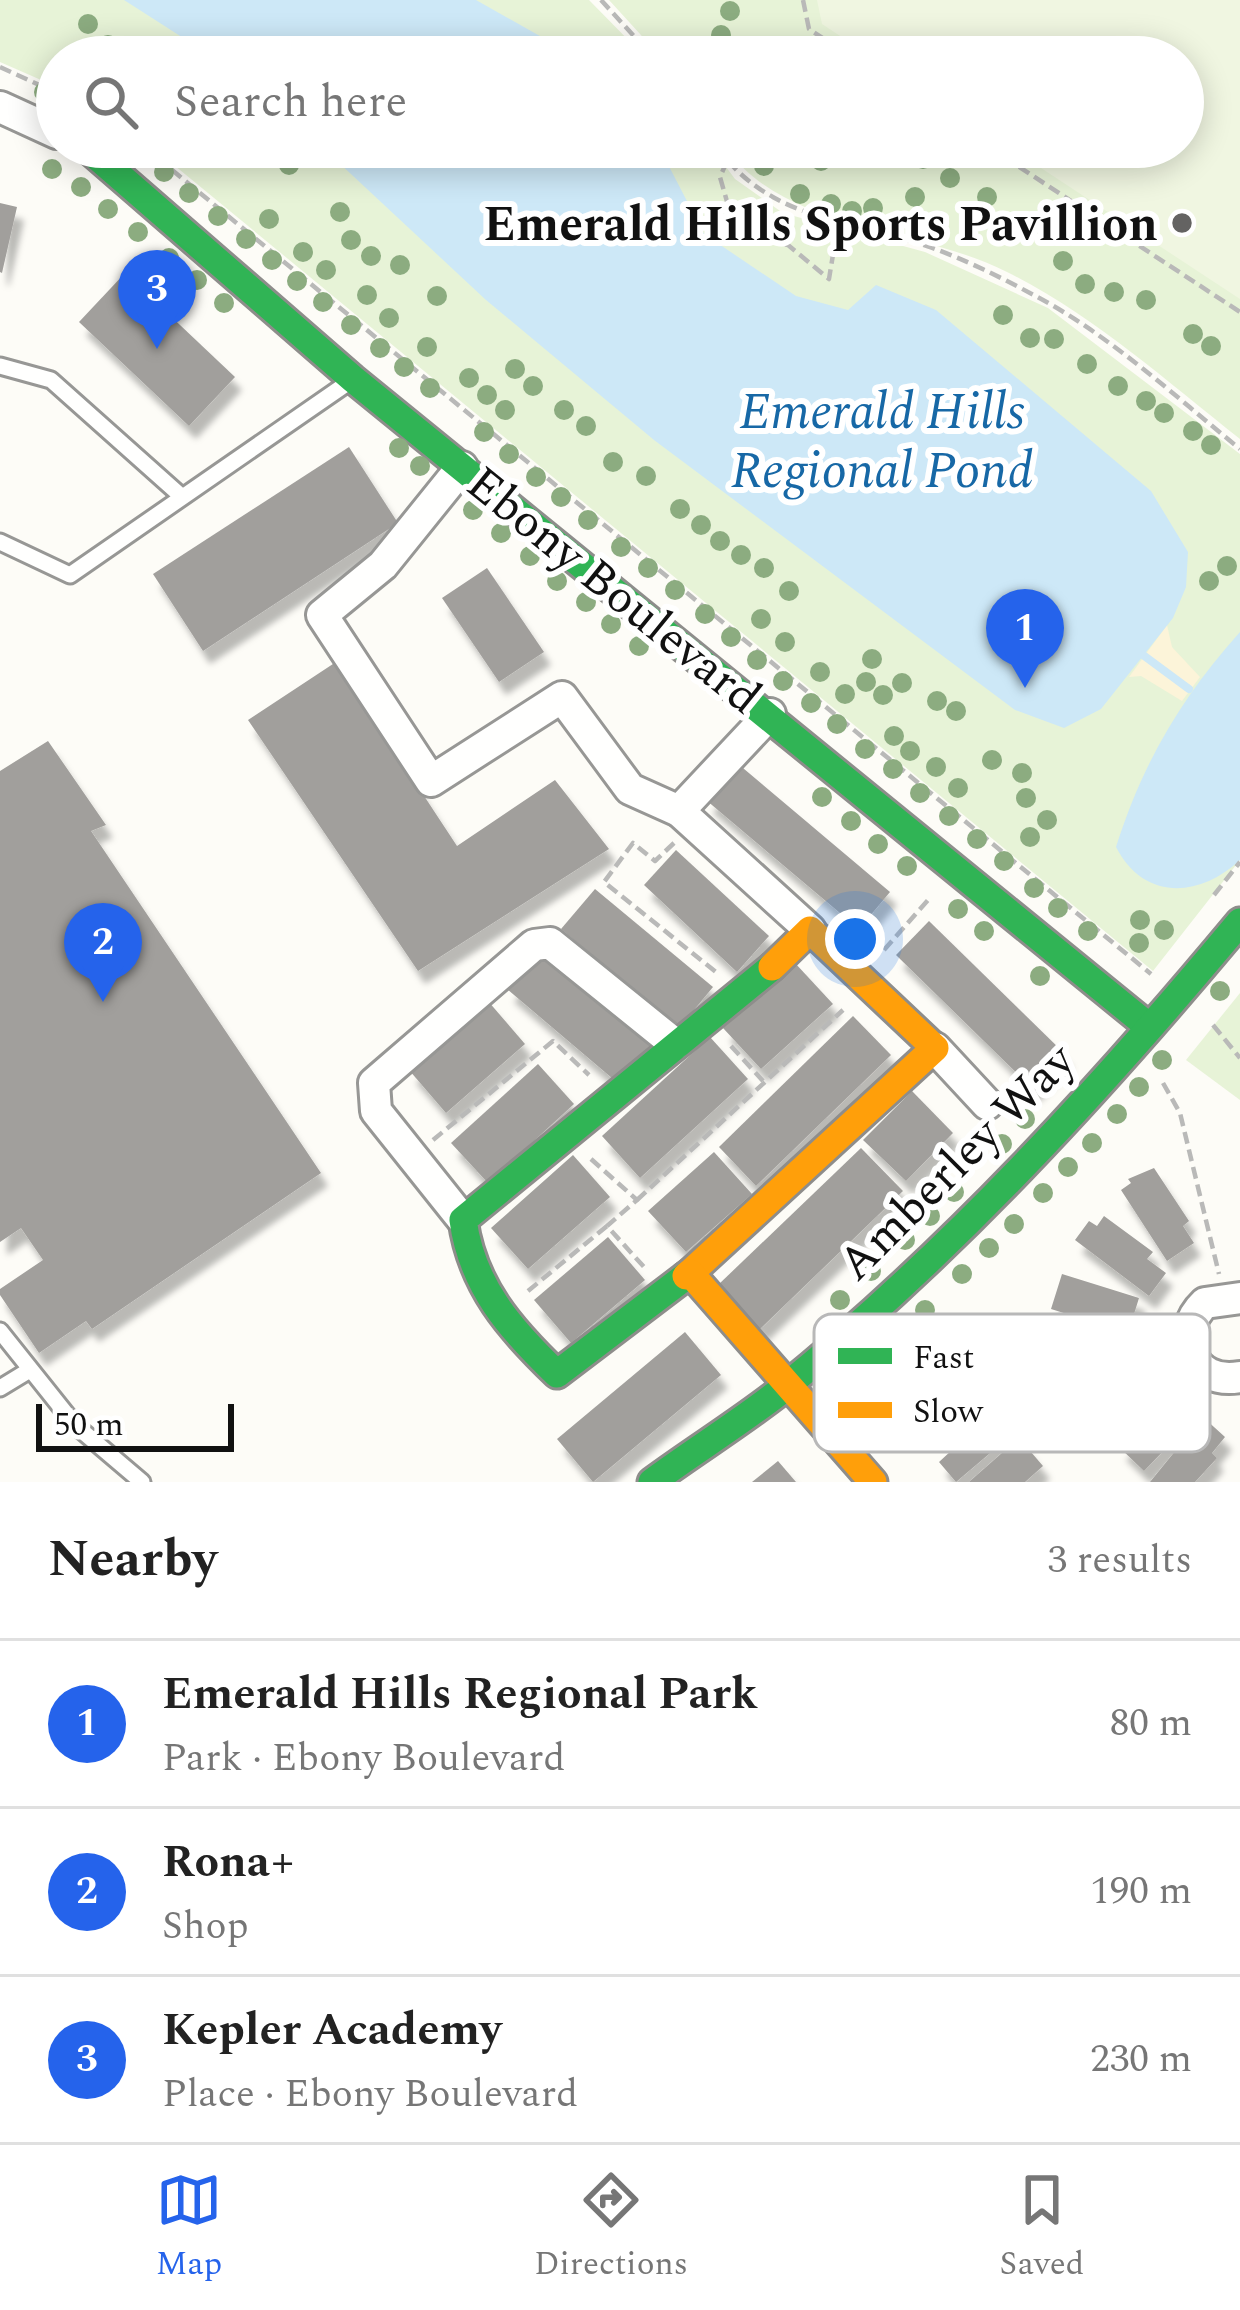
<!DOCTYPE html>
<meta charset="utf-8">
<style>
body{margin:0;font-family:Spectral,serif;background:#f2f2f2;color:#222}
.scale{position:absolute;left:36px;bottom:30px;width:198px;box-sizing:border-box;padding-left:12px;border:6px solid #111;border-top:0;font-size:33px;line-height:42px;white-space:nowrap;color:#111;-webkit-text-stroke:9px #fff;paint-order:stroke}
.you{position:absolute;left:855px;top:939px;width:42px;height:42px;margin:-30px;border:9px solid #fff;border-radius:50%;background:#1a73e8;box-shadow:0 0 0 18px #1a73e833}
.badge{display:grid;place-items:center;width:78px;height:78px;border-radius:50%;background:#2563eb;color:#fff;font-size:39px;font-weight:700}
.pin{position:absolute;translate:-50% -99px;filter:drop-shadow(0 3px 6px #0008)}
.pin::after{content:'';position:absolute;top:63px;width:42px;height:36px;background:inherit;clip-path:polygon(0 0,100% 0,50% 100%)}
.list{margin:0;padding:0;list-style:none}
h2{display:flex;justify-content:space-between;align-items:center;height:156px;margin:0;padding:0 48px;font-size:51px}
h2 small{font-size:39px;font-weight:400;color:#767676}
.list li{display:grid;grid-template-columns:78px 1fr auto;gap:36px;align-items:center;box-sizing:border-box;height:168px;padding:0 48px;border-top:3px solid #e0e0e0}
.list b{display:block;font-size:45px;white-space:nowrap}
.list p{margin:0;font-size:39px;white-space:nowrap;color:#767676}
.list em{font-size:39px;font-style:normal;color:#767676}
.icon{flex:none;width:66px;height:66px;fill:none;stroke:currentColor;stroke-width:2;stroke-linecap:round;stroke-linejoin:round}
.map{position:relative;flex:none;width:1240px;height:1482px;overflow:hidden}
.search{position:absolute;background:#fff;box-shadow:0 6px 30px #0003;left:36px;right:36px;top:36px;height:132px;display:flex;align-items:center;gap:30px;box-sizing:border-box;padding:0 42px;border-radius:66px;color:#767676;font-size:45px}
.sheet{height:660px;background:#fff}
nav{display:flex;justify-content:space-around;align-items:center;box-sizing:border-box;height:168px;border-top:3px solid #e0e0e0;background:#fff;font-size:33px;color:#767676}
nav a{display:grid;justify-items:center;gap:6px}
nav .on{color:#2563eb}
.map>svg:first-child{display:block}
.green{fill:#e7f3d7}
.sand{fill:#fcf4d9}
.pitch{fill:#f0f6e1}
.water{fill:#cde8f7}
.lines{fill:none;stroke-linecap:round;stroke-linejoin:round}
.stream{stroke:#cde8f7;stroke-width:8}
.building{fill:#a19f9c;filter:url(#shadow)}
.lane-casing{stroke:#979795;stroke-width:21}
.street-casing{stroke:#979795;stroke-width:36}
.fast-casing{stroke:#8e8d8b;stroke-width:33}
.slow-casing{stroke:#8e8d8b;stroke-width:33}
.path{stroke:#b9b9b8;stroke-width:4.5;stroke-dasharray:12 6;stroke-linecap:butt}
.lane{stroke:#fffffe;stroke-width:15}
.street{stroke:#fffffe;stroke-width:30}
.fast{stroke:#30b455;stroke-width:27}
.slow{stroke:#ff9f0a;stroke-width:27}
.tree{fill:#8cac80}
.poi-dot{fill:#646362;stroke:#fff;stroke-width:4.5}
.labels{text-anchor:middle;stroke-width:12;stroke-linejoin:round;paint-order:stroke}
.poi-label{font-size:48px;font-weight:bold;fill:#111;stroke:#fff;text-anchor:end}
.street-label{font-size:48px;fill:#111;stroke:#fff}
.water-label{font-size:51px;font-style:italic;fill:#1768a6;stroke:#fff}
.key{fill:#fff;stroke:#b8b8b8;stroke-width:3}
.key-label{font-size:33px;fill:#111}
</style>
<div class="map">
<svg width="1240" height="1482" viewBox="0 0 1240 1482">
<defs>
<filter id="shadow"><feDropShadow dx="7" dy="13" stdDeviation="3" flood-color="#0004"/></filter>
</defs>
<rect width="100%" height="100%" fill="#fdfcf7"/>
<g class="green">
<polygon points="0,0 589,0 645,57 57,57 57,87 0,62"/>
<path d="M609 0H1240V439C1165 380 1093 315 1007 272 917 226 787 233 725 147H1183V57H661Z"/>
<polygon points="152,147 711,147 735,179 783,213 925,252 1048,308 1240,454 1240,860 1153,971"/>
<polygon points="1240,993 1240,1100 1186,1060"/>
</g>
<polygon class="sand" points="1167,625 1172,647 1200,677 1182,701 1141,676 1129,677"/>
<polygon class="pitch" points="817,0 1240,0 1240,299 1009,147 1183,147 1183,57 872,57 822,24"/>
<g class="water">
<polygon points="124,0 476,0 577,57 213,57"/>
<polygon points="322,147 659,147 704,234 796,296 848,310 876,285 936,310 1151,491 1188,552 1186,587 1173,618 1101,709 1064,728 1015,710 654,440 486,300"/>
<path d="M1240 632V860C1198 899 1143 900 1116 847 1143 762 1181 698 1240 632Z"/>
</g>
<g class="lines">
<polyline class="stream" points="1143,655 1189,689"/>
</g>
<g class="building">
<polygon points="0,203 17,207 2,273 0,272"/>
<polygon points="125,273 235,377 189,426 79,322"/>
<polygon points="349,447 398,523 203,651 153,574"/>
<polygon points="487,568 544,652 499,682 442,598"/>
<polygon points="336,662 457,846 555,780 609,849 418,971 248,720"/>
<polygon points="48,741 106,825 91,831 321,1173 92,1329 86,1321 39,1353 0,1295 0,1289 43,1260 21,1228 0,1242 0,771"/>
<polygon points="737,763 890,892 859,929 706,800"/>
<polygon points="676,850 769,936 737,972 644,885"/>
<polygon points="595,889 713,987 679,1028 561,929"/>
<polygon points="929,921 1066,1055 1033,1089 896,955"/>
<polygon points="541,949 653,1045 619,1084 507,989"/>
<polygon points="795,963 833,1004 761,1069 723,1028"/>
<polygon points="488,1001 525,1044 446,1113 409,1070"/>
<polygon points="853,1016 891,1055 756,1186 719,1147"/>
<polygon points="710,1037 748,1079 640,1178 602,1136"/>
<polygon points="538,1064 574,1104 488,1183 451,1143"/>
<polygon points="912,1091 953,1133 906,1181 863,1140"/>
<polygon points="861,1148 903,1191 760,1329 718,1285"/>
<polygon points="714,1152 752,1194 686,1252 648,1211"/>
<polygon points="573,1155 610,1197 528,1269 491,1228"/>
<polygon points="1154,1168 1189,1221 1183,1226 1194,1243 1167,1261 1121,1190 1131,1183 1128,1179"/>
<polygon points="1104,1216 1153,1252 1147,1259 1166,1273 1149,1296 1075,1240 1089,1221 1097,1226"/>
<polygon points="608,1237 645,1280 571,1343 534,1300"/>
<polygon points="1062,1274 1139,1298 1130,1327 1114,1322 1112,1328 1051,1309"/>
<polygon points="685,1332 721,1375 593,1482 557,1439"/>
<polygon points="1172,1402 1192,1421 1144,1471 1119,1447"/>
<polygon points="994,1405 1016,1431 956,1482 939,1462 952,1450 948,1445"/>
<polygon points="1203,1417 1225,1437 1212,1453 1217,1458 1195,1482 1150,1482"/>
<polygon points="1019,1438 1043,1466 1025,1482 969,1482"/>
<polygon points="778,1461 796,1482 752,1482"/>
</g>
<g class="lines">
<defs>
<g id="lane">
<polyline points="0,366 51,380 180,495"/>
<polyline points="0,542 70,575 349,382"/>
<polyline points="0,1331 75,1425 142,1482"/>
<polyline points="0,1388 28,1371"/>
</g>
<g id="street">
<polyline points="0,107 57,133"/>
<polyline points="462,467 383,565 322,615 431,781 562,697 630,789 679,811"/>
<polyline points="770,714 679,811 810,930"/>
<polyline points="935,1048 987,1104"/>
<polyline points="463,1220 376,1111 374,1083 534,945 550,943 675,1044"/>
<path d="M1240 1298 1205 1303C1172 1334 1191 1386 1240 1377"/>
</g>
<g id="fast">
<polyline points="86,147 353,379 1148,1026"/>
<path d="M686 1276 557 1374C510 1329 472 1286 463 1220L772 967"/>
<path d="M652 1482C694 1451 738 1424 779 1392 950 1254 1100 1090 1240 922"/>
</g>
<g id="slow">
<polyline points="690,1273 935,1048 810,930 772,967"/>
<polyline points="686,1276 690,1273 873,1482"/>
</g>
</defs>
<use href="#lane" class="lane-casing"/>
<use href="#street" class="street-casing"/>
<use href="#fast" class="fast-casing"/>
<use href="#slow" class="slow-casing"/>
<g class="path">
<polyline points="601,0 653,57"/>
<polyline points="803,0 809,29 851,57"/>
<polyline points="0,67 57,93"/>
<polyline points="144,147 1151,974"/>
<path d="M717 147C770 221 848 219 927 246 967 260 1006 280 1043 300 1115 340 1176 397 1240 449"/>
<polyline points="989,147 1240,312"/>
<polyline points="727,161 720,177 736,233 788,245 829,279 838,224"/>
<polyline points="674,843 655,861 633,843 604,882 716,972"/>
<polyline points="1214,895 1240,862"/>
<polyline points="884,950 928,900"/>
<polyline points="1213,1025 1240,1058"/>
<polyline points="731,1046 763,1081"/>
<polyline points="1163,1083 1180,1113 1219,1274"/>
<polyline points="433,1140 553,1041 589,1075"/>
<polyline points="591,1159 637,1200 607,1226 644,1267"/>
<polyline points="637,1200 843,1010"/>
<polyline points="528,1291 607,1226"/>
</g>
<use href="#lane" class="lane"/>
<use href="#street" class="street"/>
<use href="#fast" class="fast"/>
<use href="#slow" class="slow"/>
</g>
<g class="tree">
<circle cx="730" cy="11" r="10"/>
<circle cx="88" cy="24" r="10"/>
<circle cx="721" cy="35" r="10"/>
<circle cx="108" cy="45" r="10"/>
<circle cx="44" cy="92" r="10"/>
<circle cx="923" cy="159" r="10"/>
<circle cx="821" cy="161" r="10"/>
<circle cx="289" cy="165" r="10"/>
<circle cx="764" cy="166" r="10"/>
<circle cx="52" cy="169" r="10"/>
<circle cx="164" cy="172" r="10"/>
<circle cx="950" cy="178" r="10"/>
<circle cx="81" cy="187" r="10"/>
<circle cx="189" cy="193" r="10"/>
<circle cx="800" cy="194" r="10"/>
<circle cx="915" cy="197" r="10"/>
<circle cx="987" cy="197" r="10"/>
<circle cx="831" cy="204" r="10"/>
<circle cx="873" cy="208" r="10"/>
<circle cx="108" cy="209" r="10"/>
<circle cx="852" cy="211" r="10"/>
<circle cx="340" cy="212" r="10"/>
<circle cx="218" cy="216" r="10"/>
<circle cx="269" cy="219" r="10"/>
<circle cx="138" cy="232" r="10"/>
<circle cx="246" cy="239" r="10"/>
<circle cx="351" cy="240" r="10"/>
<circle cx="303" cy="252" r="10"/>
<circle cx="371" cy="256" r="10"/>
<circle cx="169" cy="258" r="10"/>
<circle cx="272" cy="260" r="10"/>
<circle cx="1063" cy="261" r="10"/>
<circle cx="400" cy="265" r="10"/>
<circle cx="326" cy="270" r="10"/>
<circle cx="197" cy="280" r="10"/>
<circle cx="297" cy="281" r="10"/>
<circle cx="1085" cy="284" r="10"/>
<circle cx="1114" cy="292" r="10"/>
<circle cx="367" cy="295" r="10"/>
<circle cx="437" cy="296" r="10"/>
<circle cx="1146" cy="300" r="10"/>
<circle cx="323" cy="302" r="10"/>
<circle cx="224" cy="303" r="10"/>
<circle cx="1003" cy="315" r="10"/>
<circle cx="389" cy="318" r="10"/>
<circle cx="351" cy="325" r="10"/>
<circle cx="1193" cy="334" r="10"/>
<circle cx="1030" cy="338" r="10"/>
<circle cx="1054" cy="339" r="10"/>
<circle cx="1211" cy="346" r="10"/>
<circle cx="427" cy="347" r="10"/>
<circle cx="380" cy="348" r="10"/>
<circle cx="1087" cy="364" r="10"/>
<circle cx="404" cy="367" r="10"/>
<circle cx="515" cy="369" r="10"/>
<circle cx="469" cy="378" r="10"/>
<circle cx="533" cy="386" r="10"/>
<circle cx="1118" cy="386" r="10"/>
<circle cx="430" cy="388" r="10"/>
<circle cx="487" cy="395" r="10"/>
<circle cx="1146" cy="401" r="10"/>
<circle cx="505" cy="410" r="10"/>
<circle cx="564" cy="410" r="10"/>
<circle cx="1164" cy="413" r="10"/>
<circle cx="586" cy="426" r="10"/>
<circle cx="1193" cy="431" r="10"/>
<circle cx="484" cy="432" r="10"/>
<circle cx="1211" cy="445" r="10"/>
<circle cx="399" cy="448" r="10"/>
<circle cx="509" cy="454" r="10"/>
<circle cx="613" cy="462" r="10"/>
<circle cx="420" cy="466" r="10"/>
<circle cx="646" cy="476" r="10"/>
<circle cx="536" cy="477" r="10"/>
<circle cx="561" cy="497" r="10"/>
<circle cx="680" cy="509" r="10"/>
<circle cx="473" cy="510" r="10"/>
<circle cx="588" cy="520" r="10"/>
<circle cx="701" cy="525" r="10"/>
<circle cx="501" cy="533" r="10"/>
<circle cx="720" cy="541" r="10"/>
<circle cx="621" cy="547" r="10"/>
<circle cx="741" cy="555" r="10"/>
<circle cx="530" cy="556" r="10"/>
<circle cx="1227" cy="566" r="10"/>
<circle cx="648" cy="568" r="10"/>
<circle cx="764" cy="568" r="10"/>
<circle cx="557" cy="581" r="10"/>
<circle cx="1209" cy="581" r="10"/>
<circle cx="675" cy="590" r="10"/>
<circle cx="789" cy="591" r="10"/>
<circle cx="586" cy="602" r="10"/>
<circle cx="705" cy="614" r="10"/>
<circle cx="761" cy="619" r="10"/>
<circle cx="611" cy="624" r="10"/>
<circle cx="731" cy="637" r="10"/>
<circle cx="785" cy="642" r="10"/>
<circle cx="639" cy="646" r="10"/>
<circle cx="872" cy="659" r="10"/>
<circle cx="757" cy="660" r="10"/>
<circle cx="820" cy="672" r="10"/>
<circle cx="783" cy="681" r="10"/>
<circle cx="866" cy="682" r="10"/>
<circle cx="902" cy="683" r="10"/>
<circle cx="845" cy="694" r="10"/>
<circle cx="883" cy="695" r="10"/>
<circle cx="937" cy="701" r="10"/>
<circle cx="811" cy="703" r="10"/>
<circle cx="956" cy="711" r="10"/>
<circle cx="837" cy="724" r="10"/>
<circle cx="894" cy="736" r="10"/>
<circle cx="865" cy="749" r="10"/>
<circle cx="910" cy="751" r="10"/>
<circle cx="992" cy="760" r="10"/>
<circle cx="936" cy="767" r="10"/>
<circle cx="893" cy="769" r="10"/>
<circle cx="1022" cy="773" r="10"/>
<circle cx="958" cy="788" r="10"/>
<circle cx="920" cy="793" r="10"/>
<circle cx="822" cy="797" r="10"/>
<circle cx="1026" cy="798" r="10"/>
<circle cx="949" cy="816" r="10"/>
<circle cx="1047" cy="820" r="10"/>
<circle cx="851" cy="821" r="10"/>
<circle cx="1030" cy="837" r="10"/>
<circle cx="977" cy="839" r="10"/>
<circle cx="878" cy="844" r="10"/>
<circle cx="1004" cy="861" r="10"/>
<circle cx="907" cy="866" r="10"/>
<circle cx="1034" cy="888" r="10"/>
<circle cx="1058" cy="908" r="10"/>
<circle cx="958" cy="909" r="10"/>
<circle cx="1140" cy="920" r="10"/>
<circle cx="1164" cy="930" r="10"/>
<circle cx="984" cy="931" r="10"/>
<circle cx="1088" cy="931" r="10"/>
<circle cx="1139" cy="943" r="10"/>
<circle cx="1040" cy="976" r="10"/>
<circle cx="1220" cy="991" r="10"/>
<circle cx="1162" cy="1060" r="10"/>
<circle cx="1139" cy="1087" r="10"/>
<circle cx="1117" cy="1114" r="10"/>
<circle cx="1025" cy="1119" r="10"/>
<circle cx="1092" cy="1143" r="10"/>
<circle cx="1002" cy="1144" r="10"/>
<circle cx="1068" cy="1167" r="10"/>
<circle cx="954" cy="1192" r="10"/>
<circle cx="1043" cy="1193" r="10"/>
<circle cx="930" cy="1216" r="10"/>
<circle cx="1014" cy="1224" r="10"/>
<circle cx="905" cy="1240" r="10"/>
<circle cx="989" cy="1248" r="10"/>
<circle cx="871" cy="1271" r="10"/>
<circle cx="962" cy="1274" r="10"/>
<circle cx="840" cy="1300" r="10"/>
<circle cx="925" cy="1310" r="10"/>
</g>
<circle class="poi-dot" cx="1182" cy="223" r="12"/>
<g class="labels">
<g class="poi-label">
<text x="1158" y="240">Emerald Hills Sports Pavillion</text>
</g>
<g class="street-label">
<text transform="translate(615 589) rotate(39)" y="17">Ebony Boulevard</text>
<text transform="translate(955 1161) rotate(-45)" y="17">Amberley Way</text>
</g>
<g class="water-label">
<text x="882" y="428">Emerald Hills<tspan x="882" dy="59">Regional Pond</tspan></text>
</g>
</g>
<rect x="814" y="1314" width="396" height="138" rx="18" class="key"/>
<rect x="838" y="1348" width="54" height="16" fill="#30b455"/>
<rect x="838" y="1402" width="54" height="16" fill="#ff9f0a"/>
<g class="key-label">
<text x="913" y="1368">Fast</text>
<text x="913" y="1422">Slow</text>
</g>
</svg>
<div class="scale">50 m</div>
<div class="you"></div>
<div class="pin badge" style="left:1025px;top:688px">1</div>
<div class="pin badge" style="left:103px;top:1002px">2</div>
<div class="pin badge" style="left:157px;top:349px">3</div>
<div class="search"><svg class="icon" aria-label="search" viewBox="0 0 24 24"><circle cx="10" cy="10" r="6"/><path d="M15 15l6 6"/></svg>Search here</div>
</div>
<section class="sheet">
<h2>Nearby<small>3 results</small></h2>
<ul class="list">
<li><span class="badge">1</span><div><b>Emerald Hills Regional Park</b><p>Park · Ebony Boulevard</p></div><em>80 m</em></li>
<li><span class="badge">2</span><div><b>Rona+</b><p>Shop</p></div><em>190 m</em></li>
<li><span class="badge">3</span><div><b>Kepler Academy</b><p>Place · Ebony Boulevard</p></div><em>230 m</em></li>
</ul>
</section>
<nav>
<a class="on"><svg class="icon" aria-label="map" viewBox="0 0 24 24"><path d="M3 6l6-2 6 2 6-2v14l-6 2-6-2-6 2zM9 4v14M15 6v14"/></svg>Map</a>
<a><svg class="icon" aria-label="directions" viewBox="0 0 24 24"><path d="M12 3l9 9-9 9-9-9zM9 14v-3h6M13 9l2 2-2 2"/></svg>Directions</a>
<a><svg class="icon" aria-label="saved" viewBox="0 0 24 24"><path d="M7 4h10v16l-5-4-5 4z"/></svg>Saved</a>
</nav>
